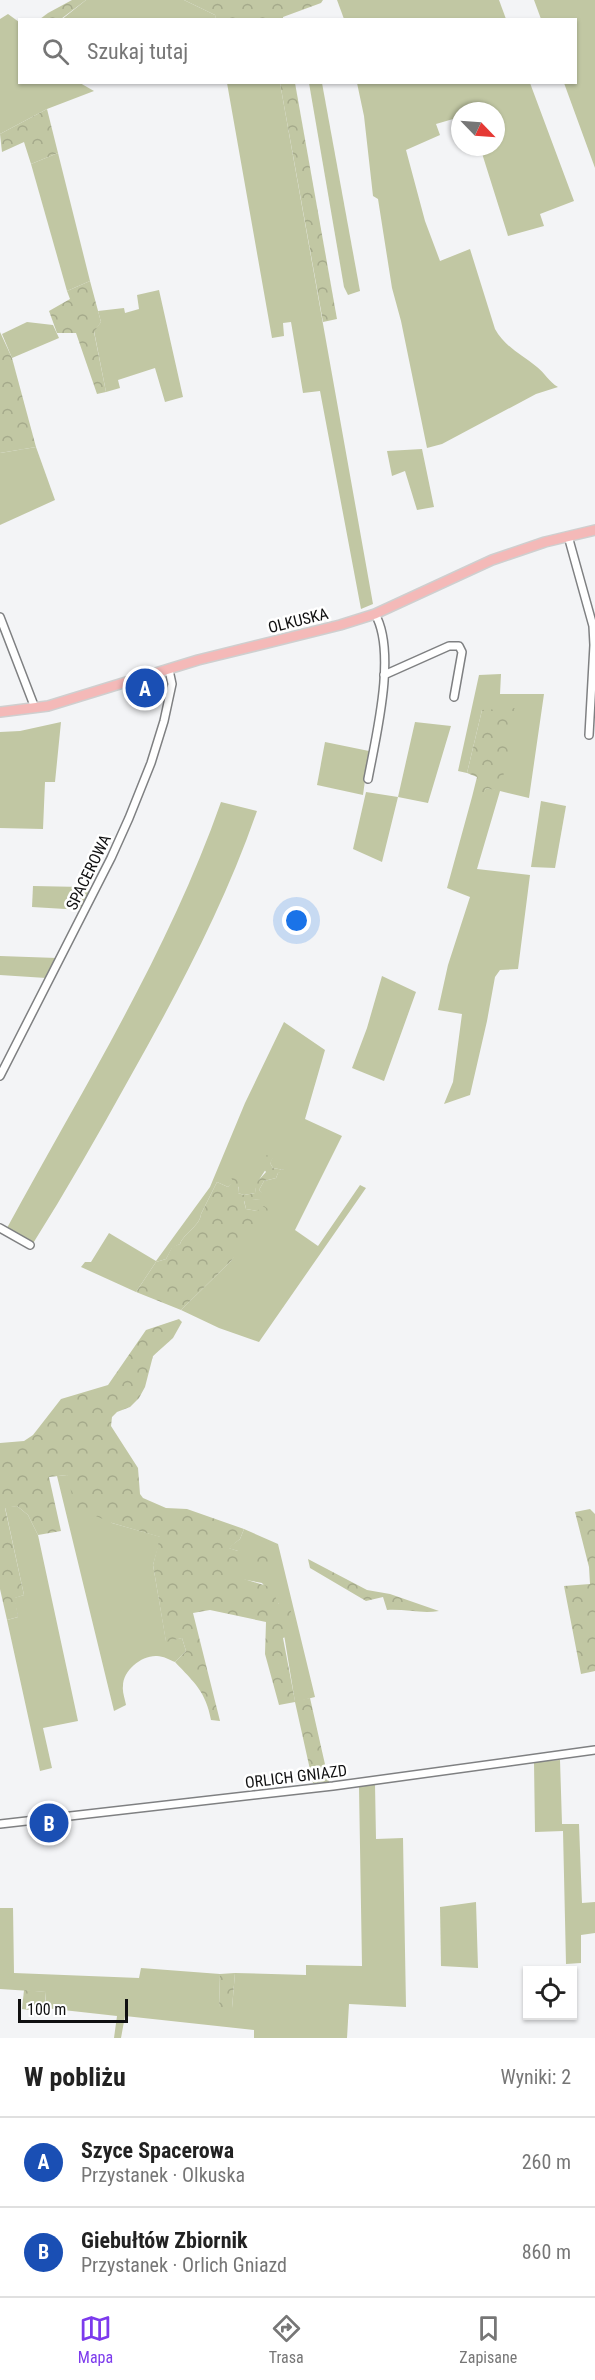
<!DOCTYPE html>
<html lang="pl">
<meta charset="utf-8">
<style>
body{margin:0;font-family:"Roboto Condensed",sans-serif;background:#f2f2f2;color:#222}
.controls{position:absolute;right:18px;bottom:18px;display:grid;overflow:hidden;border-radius:0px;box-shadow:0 2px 4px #0004}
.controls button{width:54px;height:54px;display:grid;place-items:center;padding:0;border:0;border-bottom:2px solid #e0e0e0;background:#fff;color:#222;font:30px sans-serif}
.compass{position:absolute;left:451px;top:102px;width:54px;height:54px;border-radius:50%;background:#fff;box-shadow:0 2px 4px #0004;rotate:115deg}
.scale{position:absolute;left:18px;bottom:15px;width:110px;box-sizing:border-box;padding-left:6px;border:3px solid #101011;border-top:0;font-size:16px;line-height:21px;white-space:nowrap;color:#101011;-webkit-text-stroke:4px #fff;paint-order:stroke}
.you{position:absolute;left:297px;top:921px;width:21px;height:21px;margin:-15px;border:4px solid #fff;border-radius:50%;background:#1a73e8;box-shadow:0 0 0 9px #1a73e833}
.badge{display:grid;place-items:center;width:39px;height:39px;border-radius:50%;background:#7c3aed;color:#fff;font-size:20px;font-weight:700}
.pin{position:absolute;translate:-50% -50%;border:3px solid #fff;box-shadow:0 2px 6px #0006}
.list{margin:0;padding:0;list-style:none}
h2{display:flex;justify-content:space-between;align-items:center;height:78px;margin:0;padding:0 24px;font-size:26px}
h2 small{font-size:20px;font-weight:400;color:#767676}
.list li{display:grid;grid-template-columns:39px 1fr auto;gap:18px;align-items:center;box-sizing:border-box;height:90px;padding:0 24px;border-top:2px solid #e0e0e0}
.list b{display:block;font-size:22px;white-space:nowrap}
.list p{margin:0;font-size:20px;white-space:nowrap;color:#767676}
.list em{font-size:20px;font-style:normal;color:#767676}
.icon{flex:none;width:33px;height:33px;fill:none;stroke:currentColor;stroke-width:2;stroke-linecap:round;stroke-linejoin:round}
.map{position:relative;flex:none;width:595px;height:2038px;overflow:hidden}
.search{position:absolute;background:#fff;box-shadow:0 2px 4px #0004;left:18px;right:18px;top:18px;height:66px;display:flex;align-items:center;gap:15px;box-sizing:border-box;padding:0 21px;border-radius:0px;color:#767676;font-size:22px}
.sheet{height:258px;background:#fff}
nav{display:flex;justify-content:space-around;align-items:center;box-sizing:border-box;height:84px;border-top:2px solid #e0e0e0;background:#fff;font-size:16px;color:#767676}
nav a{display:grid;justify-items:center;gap:3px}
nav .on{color:#7c3aed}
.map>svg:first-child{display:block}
.green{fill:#c1c7a3}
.forest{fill:url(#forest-crowns)}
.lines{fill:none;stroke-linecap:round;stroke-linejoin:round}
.minor-casing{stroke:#7f8082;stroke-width:10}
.major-casing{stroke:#cfcfcf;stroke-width:12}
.minor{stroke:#fff;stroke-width:7}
.major{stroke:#f4b9b8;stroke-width:9}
.labels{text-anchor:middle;stroke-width:5;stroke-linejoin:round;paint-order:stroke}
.street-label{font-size:16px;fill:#101011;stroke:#fff}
</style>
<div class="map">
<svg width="595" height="2038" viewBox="0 0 595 2038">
<defs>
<pattern id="forest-crowns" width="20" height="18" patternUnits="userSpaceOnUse" patternTransform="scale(1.5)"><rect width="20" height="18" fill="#c1c7a3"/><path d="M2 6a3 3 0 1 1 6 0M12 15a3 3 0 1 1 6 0" fill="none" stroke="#a5aa8b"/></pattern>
</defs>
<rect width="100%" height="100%" fill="#f3f4f6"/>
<g class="green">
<polygon points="86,0 184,0 215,15 216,19 61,20"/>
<polygon points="337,0 499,0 506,19 344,19"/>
<polygon points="534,0 595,0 595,168 564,83 576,82 576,20 541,19"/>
<polygon points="8,14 19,22 20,82 80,83 94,91 47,109 0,134 0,19"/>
<polygon points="227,83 280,83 373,604 361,609 320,391 303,393 291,322 283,323 284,336 272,338"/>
<polygon points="309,83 322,83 360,291 348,295 344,287"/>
<path d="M357 83H530L574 201 540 214 544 226 508 236 480 147H496V111H460V117L436 124 440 135 406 150 425 221 440 261 470 249 495 329C505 347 522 355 537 367 545 373 549 382 558 387L536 394 442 444 427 448 401 321 392 288 378 199 373 196 364 116Z"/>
<polygon points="58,153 90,281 67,291 31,164"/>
<polygon points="159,290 183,397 165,402 155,368 118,380 120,388 106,392 94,331 101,322 98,311 124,308 125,313 139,309 137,295"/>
<polygon points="27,322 53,325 59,338 12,358 2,334"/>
<polygon points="36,447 55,500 0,525 0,453"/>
<polygon points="422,449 434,507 417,510 405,471 392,476 387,451"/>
<polygon points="501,674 500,694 544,694 529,798 500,791 477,869 530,875 518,969 500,970 495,977 487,1021 470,1095 444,1104 453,1082 462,1014 438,1010 448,965 470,897 447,888 472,797 482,797 486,788 500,790 482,710 467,773 458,771 479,675"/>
<polygon points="61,722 55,782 45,782 43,829 0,828 0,732 20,731"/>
<polygon points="415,722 451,726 428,803 398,797 382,862 353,849 366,792 398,797"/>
<polygon points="325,742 369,751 363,795 317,785"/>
<polygon points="541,801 566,806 555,868 531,867"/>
<path d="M221 802 257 811C224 906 178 992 129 1079 98 1135 66 1191 32 1245L7 1228C83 1088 168 953 221 802Z"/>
<polygon points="33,886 83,887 91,892 82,910 32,907"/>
<polygon points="0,956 57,958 46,978 0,975"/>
<polygon points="382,976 416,992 384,1081 352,1068 367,1028"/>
<path d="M284 1022 325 1050 305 1119 342 1136 295 1230 318 1246 360 1185 366 1188 259 1342 219 1328 181 1310 232 1260 257 1211 246 1209 244 1200 260 1199 263 1195 259 1190 264 1181 276 1178 278 1173 284 1170 273 1168 270 1163 273 1157C267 1170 256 1180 255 1193L244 1195 238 1193 239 1177 232 1179 233 1183 228 1187 217 1182 201 1214C200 1226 184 1233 180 1244L172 1248 166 1259 156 1262 136 1292 81 1267 85 1262H91L109 1233 156 1261 210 1187 245 1103Z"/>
<path d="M67 1475 112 1523 161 1537 153 1565 166 1641 182 1638 186 1651 175 1662C170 1660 163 1656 157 1656 142 1655 123 1670 123 1686 122 1692 125 1699 126 1705L114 1711 57 1476Z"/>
<polygon points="17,1506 28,1515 38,1535 78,1721 43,1728 52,1768 40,1771 7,1620 18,1617 14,1598 24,1595 5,1507"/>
<polygon points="244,1529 278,1544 315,1697 295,1702 279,1604 262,1583 241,1579 241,1563 238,1551 228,1548 240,1539"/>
<polygon points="560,1760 562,1824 579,1824 582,1903 595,1902 595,1933 581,1935 581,1963 566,1964 563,1831 535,1832 534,1762"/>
<polygon points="375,1784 376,1839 403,1838 406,2007 349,2004 347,2038 254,2038 254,2030 125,2016 121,2038 114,2038 117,2016 45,2008 46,1992 0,1989 0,1908 13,1908 14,1973 139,1978 141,1968 220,1974 219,2008 232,2008 235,1973 306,1975 306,1965 362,1966 359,1787"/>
<polygon points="476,1902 478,1968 441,1966 440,1907"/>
</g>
<g class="forest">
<polygon points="72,0 86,0 61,19 40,19 48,13"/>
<polygon points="184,0 323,0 321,3 283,17 283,19 216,20 215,15"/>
<polygon points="280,83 295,83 337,319 323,322"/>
<polygon points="47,109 58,153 31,164 24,142 2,152 0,134"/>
<polygon points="90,281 101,322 94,332 106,392 97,394 76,333 57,333 49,311 70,299 67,291"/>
<polygon points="0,332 12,358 36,447 0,453"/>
<polygon points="518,708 500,791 486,788 483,797 472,797 477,777 467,773 482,710"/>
<path d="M267 1155 273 1157 270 1163 273 1168 284 1170V1172L278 1173 276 1178 264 1181 259 1190 264 1195 261 1199 244 1201 246 1209 257 1211 264 1206 270 1210 232 1260 181 1310 136 1292 156 1262 166 1259 172 1247 180 1244C184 1233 200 1226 201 1214L217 1182 228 1187 232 1183V1179L227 1174 229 1172 239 1177 248 1176 246 1184 238 1187V1193L244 1195 255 1193 256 1183 266 1172 261 1165 262 1159Z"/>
<path d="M179 1319 182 1322 173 1338 153 1356 145 1387 139 1398 130 1407 117 1412 112 1417 111 1426 138 1468 140 1494 143 1498 166 1508 187 1509 244 1529 240 1539 229 1548 238 1551 276 1548 279 1562 241 1563V1578L270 1587 279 1604 289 1603 296 1633 283 1638 295 1701 310 1698 329 1782 313 1783 295 1702 279 1705 265 1654 266 1622 210 1610 193 1613 220 1721 211 1720C206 1692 194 1682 175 1662L186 1651 182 1638 166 1642 153 1565 160 1537 112 1523 75 1507 67 1475 49 1477 61 1531 38 1535 28 1515 17 1506 5 1508 24 1595 15 1598 18 1617 7 1620 0 1589V1443L24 1441 33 1435 61 1399 108 1385 146 1330Z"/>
<polygon points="590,1509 595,1514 595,1671 581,1674 564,1586 590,1584 589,1567 575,1512"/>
<path d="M308 1559 367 1590 390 1594 439 1611C422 1614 406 1609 387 1610L383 1597 366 1601 310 1568Z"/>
<polygon points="235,1973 232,2008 219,2008 220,1974"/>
<polygon points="24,1990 46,1992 44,2012 22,2009"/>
</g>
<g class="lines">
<defs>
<g id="minor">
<polyline points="568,536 593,626 594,645 589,735"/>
<polyline points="0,617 35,708"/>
<polyline points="384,675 449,646 459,646 462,652 454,697"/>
<path d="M368 779C376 736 397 652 375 614"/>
<polyline points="0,1076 111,858 129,818 151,763 164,721 172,684 169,670"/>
<polyline points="0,1228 30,1245"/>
<polyline points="0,1824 333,1786 595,1750"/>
</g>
<polyline id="major" points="0,712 48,706 198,660 340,625 375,614 492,560 545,542 595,530"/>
</defs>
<use href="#minor" class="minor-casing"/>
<use href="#major" class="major-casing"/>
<use href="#minor" class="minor"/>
<use href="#major" class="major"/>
</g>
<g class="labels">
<g class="street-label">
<text transform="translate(298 620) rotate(-14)" y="6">OLKUSKA</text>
<text transform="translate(88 872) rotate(-64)" y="6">SPACEROWA</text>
<text transform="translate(296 1776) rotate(-7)" y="6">ORLICH GNIAZD</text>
</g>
</g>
</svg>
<div class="controls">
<button><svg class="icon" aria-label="locate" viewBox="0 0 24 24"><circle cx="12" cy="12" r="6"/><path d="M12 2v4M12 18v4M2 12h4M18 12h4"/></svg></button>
</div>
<svg class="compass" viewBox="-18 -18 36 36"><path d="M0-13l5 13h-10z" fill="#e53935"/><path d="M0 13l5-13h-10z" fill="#767676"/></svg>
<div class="scale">100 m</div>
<div class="you"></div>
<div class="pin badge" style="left:145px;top:688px;background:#1a4fb4">A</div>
<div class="pin badge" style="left:49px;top:1823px;background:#1a4fb4">B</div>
<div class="search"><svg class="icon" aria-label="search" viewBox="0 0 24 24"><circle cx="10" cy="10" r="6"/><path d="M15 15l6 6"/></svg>Szukaj tutaj</div>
</div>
<section class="sheet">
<h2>W pobliżu<small>Wyniki: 2</small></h2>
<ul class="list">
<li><span class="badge" style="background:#1a4fb4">A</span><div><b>Szyce Spacerowa</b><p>Przystanek · Olkuska</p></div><em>260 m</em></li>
<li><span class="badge" style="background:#1a4fb4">B</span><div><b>Giebułtów Zbiornik</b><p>Przystanek · Orlich Gniazd</p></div><em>860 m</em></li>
</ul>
</section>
<nav>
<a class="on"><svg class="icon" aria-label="map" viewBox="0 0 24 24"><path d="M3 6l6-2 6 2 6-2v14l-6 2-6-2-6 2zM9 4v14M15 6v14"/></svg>Mapa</a>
<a><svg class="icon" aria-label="directions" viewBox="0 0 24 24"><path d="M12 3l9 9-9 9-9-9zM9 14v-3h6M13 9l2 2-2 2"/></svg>Trasa</a>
<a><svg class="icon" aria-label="saved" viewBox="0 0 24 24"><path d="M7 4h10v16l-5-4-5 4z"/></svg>Zapisane</a>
</nav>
